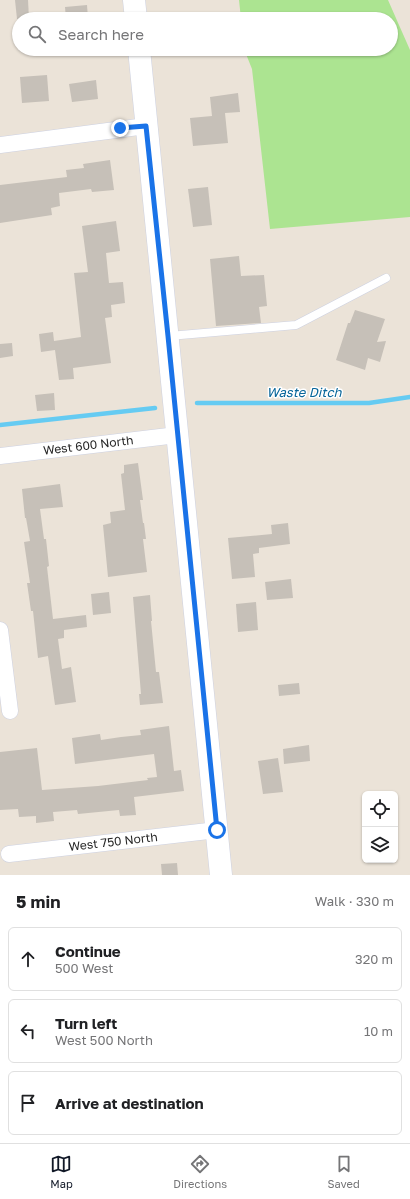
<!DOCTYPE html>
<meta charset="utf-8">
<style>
body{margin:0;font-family:"Golos Text",sans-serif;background:#f2f2f2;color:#202124}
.controls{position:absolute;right:12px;bottom:12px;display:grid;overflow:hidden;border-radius:6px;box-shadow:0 1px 3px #0004}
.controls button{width:36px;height:36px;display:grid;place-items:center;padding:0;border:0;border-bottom:1px solid #e0e0e0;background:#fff;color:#202124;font:20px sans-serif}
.stop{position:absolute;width:12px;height:12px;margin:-9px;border:3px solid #1a73e8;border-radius:50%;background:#fff}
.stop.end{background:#1a73e8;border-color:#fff;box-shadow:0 1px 4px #0008}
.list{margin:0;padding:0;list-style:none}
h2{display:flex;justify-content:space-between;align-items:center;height:52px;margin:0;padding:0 16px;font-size:17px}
h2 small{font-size:13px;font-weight:400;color:#757577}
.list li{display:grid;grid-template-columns:26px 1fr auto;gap:12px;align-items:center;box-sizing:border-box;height:64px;margin:0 8px 8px;padding:0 8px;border:1px solid #e0e0e0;border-radius:6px}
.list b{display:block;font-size:15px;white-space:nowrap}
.list p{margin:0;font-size:13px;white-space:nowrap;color:#757577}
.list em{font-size:13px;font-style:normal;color:#757577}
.icon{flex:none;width:22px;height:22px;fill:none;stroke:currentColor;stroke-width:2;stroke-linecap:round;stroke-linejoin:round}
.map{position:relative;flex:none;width:410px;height:875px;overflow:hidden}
.search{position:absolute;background:#fff;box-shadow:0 1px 3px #0004;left:12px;right:12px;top:12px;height:44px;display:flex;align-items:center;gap:10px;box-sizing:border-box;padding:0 14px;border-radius:22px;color:#757577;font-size:15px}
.sheet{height:268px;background:#fff}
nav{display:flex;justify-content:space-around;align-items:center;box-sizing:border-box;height:56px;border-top:1px solid #e0e0e0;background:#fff;font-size:11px;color:#757577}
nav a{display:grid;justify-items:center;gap:2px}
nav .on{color:#111827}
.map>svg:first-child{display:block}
.green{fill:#ace491}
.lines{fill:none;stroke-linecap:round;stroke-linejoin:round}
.stream{stroke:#65cbf2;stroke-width:4.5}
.building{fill:#c6c0b8}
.lane-casing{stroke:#cdd1e1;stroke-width:9}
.street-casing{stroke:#cdd1e1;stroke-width:17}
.secondary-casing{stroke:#cdd1e1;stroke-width:23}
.lane{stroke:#fff;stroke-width:8}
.street{stroke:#fff;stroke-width:16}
.secondary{stroke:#fff;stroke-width:22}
.route{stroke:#1a73e8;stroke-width:5}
.labels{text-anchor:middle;stroke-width:3;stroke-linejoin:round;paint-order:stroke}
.street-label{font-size:12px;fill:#272727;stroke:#fff}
.water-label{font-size:13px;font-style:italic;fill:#08669a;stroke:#fff}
</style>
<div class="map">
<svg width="410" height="875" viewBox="0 0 410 875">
<rect width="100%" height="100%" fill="#ebe3d8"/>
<polygon class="green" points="239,0 388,0 410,50 410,217 270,229 252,69 244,49 391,49 391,19 241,19"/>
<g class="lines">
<g class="stream">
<polyline points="197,403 369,403 410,397"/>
<polyline points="0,425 155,408"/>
</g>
</g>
<g class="building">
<polygon points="15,0 28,0 29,19 17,19"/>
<polygon points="87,5 88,19 66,19 65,7"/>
<polygon points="47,75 49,101 22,103 20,77"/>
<polygon points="96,80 98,99 72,102 69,84"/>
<polygon points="238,93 240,112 225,113 228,143 193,146 190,118 212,116 210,97"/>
<polygon points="110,160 114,190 92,192 91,189 59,193 60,206 51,208 52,215 0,223 0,185 67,177 66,170 84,168 83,164"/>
<polygon points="208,187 212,225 193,227 188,189"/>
<polygon points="116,221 120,251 106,253 109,283 123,282 125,303 111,305 112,317 105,318 111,363 73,368 74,379 59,380 55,350 41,352 39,334 53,332 54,341 81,337 74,273 88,272 82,226"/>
<polygon points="239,256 241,276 264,275 267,306 259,307 261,323 216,326 210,259"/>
<polygon points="355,310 385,319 377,342 386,341 380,362 368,358 365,370 336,360 348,323 350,323"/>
<polygon points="12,343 13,356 0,358 0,344"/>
<polygon points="54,393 55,410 37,411 35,395"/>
<polygon points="138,463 143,500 140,500 143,523 144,523 146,539 143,539 147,572 108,577 103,525 111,523 110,512 125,510 121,474 124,473 124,465"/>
<polygon points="60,484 63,507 40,509 44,539 46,539 49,566 47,567 53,619 86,615 87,627 64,630 64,638 58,639 62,669 71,667 76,702 55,705 48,656 38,658 33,611 31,611 27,583 30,583 24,542 30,541 26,518 25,518 22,489"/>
<polygon points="288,523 290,544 259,548 259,553 253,554 255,577 232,579 228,538 272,534 271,525"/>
<polygon points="291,579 293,598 267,600 265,582"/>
<polygon points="109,592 111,613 93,615 91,594"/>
<polygon points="150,595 152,621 151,621 156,672 159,672 163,703 140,705 139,694 141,694 133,597"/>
<polygon points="256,602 258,630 238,632 236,604"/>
<polygon points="299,683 300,694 279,696 278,685"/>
<polygon points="169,726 174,771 181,770 184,791 134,797 136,815 120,816 119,810 78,814 77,810 53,812 54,821 36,823 36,816 19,817 18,809 0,810 0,752 37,748 42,790 98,786 148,780 147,778 157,777 154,754 75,764 72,738 100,734 101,740 121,737 141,735 140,730"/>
<polygon points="309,745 310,761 284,764 283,749"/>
<polygon points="278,758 283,792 263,794 258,761"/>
<polygon points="177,863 178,875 162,875 161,864"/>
</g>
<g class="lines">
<defs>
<polyline id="lane" points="169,336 296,325 386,278"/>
<g id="street">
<polyline points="0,145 146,126"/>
<path id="s1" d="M0 456 177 435"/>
<polyline points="0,630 10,711"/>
<path id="s2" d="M9 854 217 830"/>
</g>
<g id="secondary">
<polyline points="134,0 136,19"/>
<polyline points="139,49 221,875"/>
</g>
</defs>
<use href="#lane" class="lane-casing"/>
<use href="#street" class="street-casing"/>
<use href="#secondary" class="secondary-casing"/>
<use href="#lane" class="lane"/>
<use href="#street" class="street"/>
<use href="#secondary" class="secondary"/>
</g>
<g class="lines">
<polyline class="route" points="120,128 146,126 168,336 217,830"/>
</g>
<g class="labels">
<g class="street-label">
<text dy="4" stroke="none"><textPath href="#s1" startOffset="89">West 600 North</textPath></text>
<text dy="4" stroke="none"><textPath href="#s2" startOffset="105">West 750 North</textPath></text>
</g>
<g class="water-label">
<text x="304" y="397">Waste Ditch</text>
</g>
</g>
</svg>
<div class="controls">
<button><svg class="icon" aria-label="locate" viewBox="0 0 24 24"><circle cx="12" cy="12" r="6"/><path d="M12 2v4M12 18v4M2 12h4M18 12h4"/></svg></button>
<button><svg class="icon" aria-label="layers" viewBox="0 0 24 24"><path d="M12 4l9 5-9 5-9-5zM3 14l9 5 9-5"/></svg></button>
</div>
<div class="stop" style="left:217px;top:830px"></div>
<div class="stop end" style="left:120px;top:128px"></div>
<div class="search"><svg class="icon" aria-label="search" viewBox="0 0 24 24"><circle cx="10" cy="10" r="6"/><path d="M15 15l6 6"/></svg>Search here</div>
</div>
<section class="sheet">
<h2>5 min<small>Walk · 330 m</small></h2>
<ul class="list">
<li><svg class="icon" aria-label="ahead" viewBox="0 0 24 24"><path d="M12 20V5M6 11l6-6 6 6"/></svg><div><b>Continue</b><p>500 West</p></div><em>320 m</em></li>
<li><svg class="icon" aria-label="left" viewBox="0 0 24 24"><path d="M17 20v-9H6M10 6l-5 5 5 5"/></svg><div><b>Turn left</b><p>West 500 North</p></div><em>10 m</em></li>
<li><svg class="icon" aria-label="arrive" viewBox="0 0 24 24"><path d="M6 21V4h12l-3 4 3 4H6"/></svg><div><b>Arrive at destination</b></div></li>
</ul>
</section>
<nav>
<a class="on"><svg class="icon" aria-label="map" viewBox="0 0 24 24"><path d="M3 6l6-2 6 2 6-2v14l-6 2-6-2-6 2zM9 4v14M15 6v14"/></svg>Map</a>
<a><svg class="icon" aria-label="directions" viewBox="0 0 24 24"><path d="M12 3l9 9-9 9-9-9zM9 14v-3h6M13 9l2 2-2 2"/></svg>Directions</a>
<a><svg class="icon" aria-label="saved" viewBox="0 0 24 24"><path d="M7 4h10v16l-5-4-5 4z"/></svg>Saved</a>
</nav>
